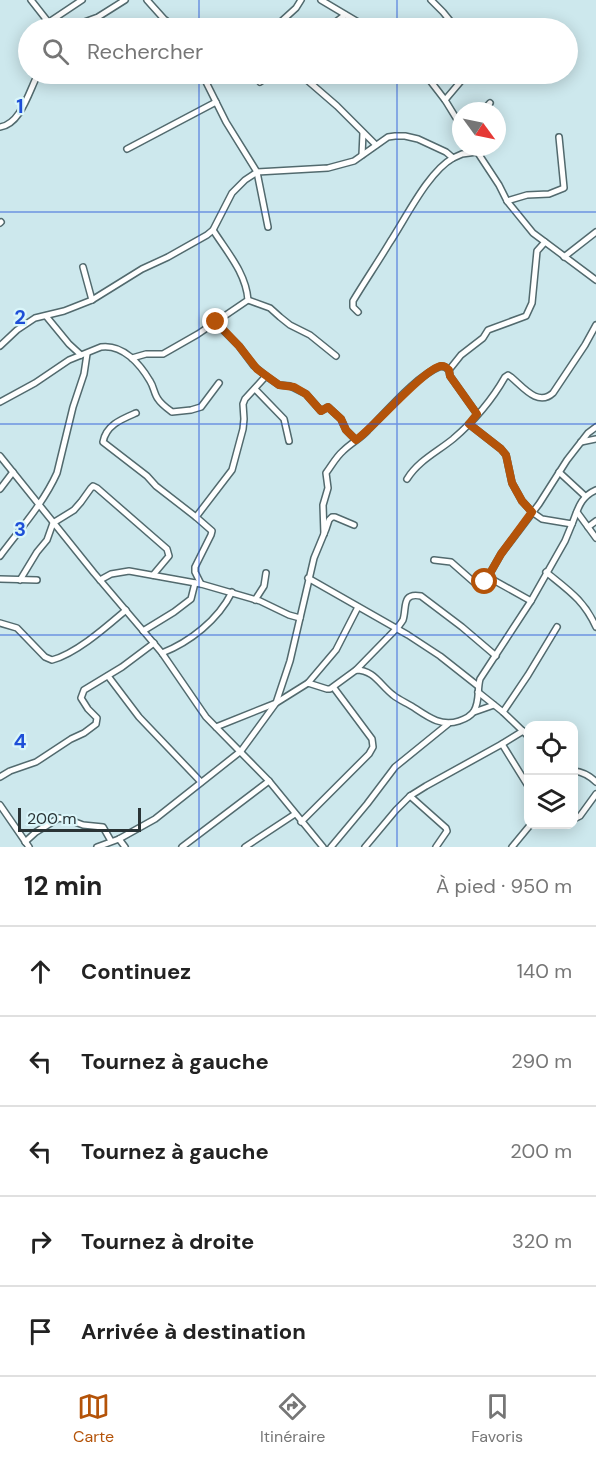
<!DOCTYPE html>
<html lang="fr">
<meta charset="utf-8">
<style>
body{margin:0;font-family:"DM Sans",sans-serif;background:#f2f2f2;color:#222}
.controls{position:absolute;right:18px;bottom:18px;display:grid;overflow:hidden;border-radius:12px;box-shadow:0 3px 15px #0003}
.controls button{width:54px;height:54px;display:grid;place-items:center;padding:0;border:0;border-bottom:2px solid #e0e0e0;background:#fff;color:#222;font:30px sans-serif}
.compass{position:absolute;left:452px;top:102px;width:54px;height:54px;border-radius:50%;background:#fff;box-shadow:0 3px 15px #0003;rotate:123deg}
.scale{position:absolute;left:18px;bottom:15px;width:123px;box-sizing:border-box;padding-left:6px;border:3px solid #2a3436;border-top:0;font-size:16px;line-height:21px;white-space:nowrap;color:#2a3436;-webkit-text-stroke:4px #daf6fa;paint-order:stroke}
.stop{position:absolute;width:18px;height:18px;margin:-14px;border:4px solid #b45309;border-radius:50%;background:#fff}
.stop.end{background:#b45309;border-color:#fff;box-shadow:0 2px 6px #0008}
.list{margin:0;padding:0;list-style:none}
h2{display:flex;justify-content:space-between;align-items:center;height:78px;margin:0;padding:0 24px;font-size:26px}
h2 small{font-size:20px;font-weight:400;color:#767676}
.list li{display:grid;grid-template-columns:39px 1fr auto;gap:18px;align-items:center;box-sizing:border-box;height:90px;padding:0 24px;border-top:2px solid #e0e0e0}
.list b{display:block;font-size:22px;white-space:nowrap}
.list em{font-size:20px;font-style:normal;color:#767676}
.icon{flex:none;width:33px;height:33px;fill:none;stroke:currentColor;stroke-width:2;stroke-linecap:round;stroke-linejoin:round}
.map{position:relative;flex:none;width:596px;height:847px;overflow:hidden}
.search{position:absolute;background:#fff;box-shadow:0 3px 15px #0003;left:18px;right:18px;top:18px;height:66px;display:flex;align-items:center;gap:15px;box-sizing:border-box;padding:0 21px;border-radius:33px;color:#767676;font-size:22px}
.sheet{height:528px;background:#fff}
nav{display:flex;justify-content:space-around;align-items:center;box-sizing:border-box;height:84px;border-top:2px solid #e0e0e0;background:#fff;font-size:16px;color:#767676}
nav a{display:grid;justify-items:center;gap:3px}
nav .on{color:#b45309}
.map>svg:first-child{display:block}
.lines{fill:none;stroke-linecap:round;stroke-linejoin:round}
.minor-casing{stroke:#526a6e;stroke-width:8}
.minor{stroke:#fff;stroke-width:5}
.route{stroke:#b45309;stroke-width:8}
.grid{fill:none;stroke:#1d4ed8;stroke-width:1.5;stroke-opacity:0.55}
.grid-label{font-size:20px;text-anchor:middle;font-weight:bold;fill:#1d4ed8;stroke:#daf6fa;stroke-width:4.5;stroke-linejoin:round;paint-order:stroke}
</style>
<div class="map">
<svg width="596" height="847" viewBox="0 0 596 847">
<rect width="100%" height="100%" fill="#cde8ed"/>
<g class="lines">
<defs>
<g id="minor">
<polyline points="31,0 53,28"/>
<polyline points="147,0 164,19 176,28"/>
<polyline points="321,0 368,28"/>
<polyline points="431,0 443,12 456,28"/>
<polyline points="49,22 82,0"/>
<polyline points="68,28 98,17 125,0"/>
<polyline points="274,28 296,8 301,0"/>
<polyline points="328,28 345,15"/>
<polyline points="202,74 226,122 257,172 268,227"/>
<polyline points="300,74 337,106 376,145"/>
<polyline points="425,74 445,100 461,126"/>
<polyline points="260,82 272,74"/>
<polyline points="445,100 467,74"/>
<polyline points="483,111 490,103"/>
<path d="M0 127C21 124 29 91 38 74"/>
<polyline points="474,147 499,185 507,201 533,233 596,280"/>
<polyline points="127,149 216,102"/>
<polyline points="362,155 363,133"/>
<polyline points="507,201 527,195 549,194 564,188 559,137"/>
<polyline points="0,223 1,222"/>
<polyline points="564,257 596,232"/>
<polyline points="83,267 92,300"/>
<polyline points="248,300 270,308 280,317 290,325 310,335 336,356"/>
<path d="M358 312 353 307V301C365 281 378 262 390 242 406 218 428 172 453 158"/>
<polyline points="46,316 69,344 81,355"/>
<polyline points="0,346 17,330 35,318 64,311 92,300 142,269 168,257 207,235 213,230 232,193 245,180 257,172 328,168 354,161 388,137 395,136 405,136 418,139 446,152 453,158 462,154 477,152"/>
<path d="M132 358 146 354H163L198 334 248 300C246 273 227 252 213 230"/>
<polyline points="266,376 279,385 290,386 306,394 321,411 328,407 341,419 346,430 356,440"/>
<polyline points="255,389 284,419 289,441"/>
<path d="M0 402 35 383 69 360 101 347C123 344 140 364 150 381 154 387 154 394 158 399 161 404 168 409 172 412L191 410 201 407 219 383"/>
<path d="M136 413C122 419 106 425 103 442L147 476 156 486 196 517 212 531 211 535 195 567V572L201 584"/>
<polyline points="477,414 450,376 449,370 461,355 483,338 488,330 526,316 532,303 537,251 545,242"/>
<polyline points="581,442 596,439"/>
<polyline points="0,456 94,573 162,653 206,717 269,781 323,847"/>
<polyline points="559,472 585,496"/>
<path d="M407 479C418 461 437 452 453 439 474 421 492 400 505 377L508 375 511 377C523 387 538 407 553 393L585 345 596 325"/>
<polyline points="0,489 13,472"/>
<polyline points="577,512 596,538"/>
<polyline points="196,517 232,470 243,429 244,419 243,404 245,399 266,376 254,366 239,346 215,322"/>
<path d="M572 524C578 509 580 497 596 490"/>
<polyline points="588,527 596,521"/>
<path d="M324 534 323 505 328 488 326 473C332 465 336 457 343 451 351 443 361 438 368 430 387 411 416 376 441 366L445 367 449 370"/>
<path d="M0 556C20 529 43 504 57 473L73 407 84 374 87 354"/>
<polyline points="434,560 451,562 476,584 481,585 485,582 501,554 539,504 567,460 588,433 596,427"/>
<path d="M546 572C568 590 584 600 596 627"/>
<polyline points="488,577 531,601"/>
<polyline points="308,578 408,635 440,656 478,686"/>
<polyline points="0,579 37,580"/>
<polyline points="20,580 37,552 47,540 53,523 74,510 81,502 91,488 93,486 97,488 167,549 169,556 153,575"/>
<polyline points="100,580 111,574 129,571 201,584 260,601 289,615 300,618"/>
<polyline points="255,600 264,586 266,573"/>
<path d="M0 623 17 628 45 657 52 660C77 653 106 627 126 610"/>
<polyline points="143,631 174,612 191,599 195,583"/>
<path d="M162 653C190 642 218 620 232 592"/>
<path d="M356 670 397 628C399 626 401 623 403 620 407 608 401 592 421 596L462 627 496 656"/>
<polyline points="108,676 139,717 201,782"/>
<polyline points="308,683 336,650 358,607"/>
<polyline points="478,692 503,712 528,736"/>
<polyline points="474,712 494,705"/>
<polyline points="503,712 528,675 557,627"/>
<path d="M216 727 276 703 308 683 327 689H330L356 670C374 670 380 685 393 695 399 700 407 703 413 707 428 717 441 727 459 721 465 719 471 716 474 711 480 701 477 690 480 679L531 601 565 541 572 524 542 519 532 512 522 501 512 483 506 455 501 449 469 424"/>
<polyline points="502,744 523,731"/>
<path d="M574 771C583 772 589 775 596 782"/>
<polyline points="0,777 10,771 36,762 71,739 84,733 96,724 97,718 88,709 81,698 84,690 122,667 154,643"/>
<polyline points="410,796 446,828 447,831 436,847"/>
<polyline points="0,805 29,847"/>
<polyline points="574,819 580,816 596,794"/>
<polyline points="301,822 369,754 373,747 372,739 334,688"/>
<polyline points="119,839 125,847"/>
<polyline points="25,842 36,832 59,818 70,820 83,825 103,827 111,841"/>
<polyline points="97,847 119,839 155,819 241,751 276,703 290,661 314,558 326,529 329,520 332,517 335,517 354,525"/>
<polyline points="182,847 269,781"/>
<polyline points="245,847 295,814"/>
<polyline points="331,847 367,804 395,767 448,724"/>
<polyline points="365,847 396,810 410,796 426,786 502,744 528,786"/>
<polyline points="512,847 531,824"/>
</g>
</defs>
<use href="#minor" class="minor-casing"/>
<use href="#minor" class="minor"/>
</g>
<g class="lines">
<path class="route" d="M216 322 239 346 257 369 279 385 294 387 306 394 321 411 328 407 341 419 346 430 356 440C373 428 425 368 441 366 445 366 446 367 449 370L450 376 477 414 469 424 501 449 506 455 512 483 522 501 532 512 501 554 485 582"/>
</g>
<path class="grid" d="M199 0V28M397 0V28M199 74V847M397 74V847M0 212H596M0 424H596M0 635H596"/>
<g class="grid-label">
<text x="20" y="113">1</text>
<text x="20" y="324">2</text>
<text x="20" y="536">3</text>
<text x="20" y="748">4</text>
</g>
</svg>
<div class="controls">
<button><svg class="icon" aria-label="locate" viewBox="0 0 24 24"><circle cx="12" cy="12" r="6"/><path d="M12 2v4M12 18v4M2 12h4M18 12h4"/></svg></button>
<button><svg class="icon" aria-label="layers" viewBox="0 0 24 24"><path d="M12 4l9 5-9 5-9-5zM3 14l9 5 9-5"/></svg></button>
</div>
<svg class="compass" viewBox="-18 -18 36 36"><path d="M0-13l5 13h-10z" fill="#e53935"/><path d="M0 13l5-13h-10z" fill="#767676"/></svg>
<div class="scale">200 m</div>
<div class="stop" style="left:485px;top:582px"></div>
<div class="stop end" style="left:216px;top:322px"></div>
<div class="search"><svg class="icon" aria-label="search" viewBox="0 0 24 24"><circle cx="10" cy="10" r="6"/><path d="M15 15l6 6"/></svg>Rechercher</div>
</div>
<section class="sheet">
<h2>12 min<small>À pied · 950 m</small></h2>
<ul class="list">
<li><svg class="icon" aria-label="ahead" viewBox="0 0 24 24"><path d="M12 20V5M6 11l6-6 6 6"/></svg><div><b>Continuez</b></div><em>140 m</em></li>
<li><svg class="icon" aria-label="left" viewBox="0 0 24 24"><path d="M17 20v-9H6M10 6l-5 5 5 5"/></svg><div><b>Tournez à gauche</b></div><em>290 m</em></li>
<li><svg class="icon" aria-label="left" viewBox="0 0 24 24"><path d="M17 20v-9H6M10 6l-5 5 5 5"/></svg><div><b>Tournez à gauche</b></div><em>200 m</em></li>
<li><svg class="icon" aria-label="right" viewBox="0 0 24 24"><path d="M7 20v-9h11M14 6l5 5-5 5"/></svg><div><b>Tournez à droite</b></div><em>320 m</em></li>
<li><svg class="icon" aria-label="arrive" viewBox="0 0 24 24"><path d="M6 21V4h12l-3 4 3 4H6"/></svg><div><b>Arrivée à destination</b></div></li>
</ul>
</section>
<nav>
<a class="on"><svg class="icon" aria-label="map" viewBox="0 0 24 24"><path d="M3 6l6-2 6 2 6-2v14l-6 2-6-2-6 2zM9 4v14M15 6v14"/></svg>Carte</a>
<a><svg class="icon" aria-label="directions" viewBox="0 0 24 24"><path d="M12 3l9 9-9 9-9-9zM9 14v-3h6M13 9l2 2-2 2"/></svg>Itinéraire</a>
<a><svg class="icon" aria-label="saved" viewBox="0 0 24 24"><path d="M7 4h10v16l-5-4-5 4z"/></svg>Favoris</a>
</nav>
